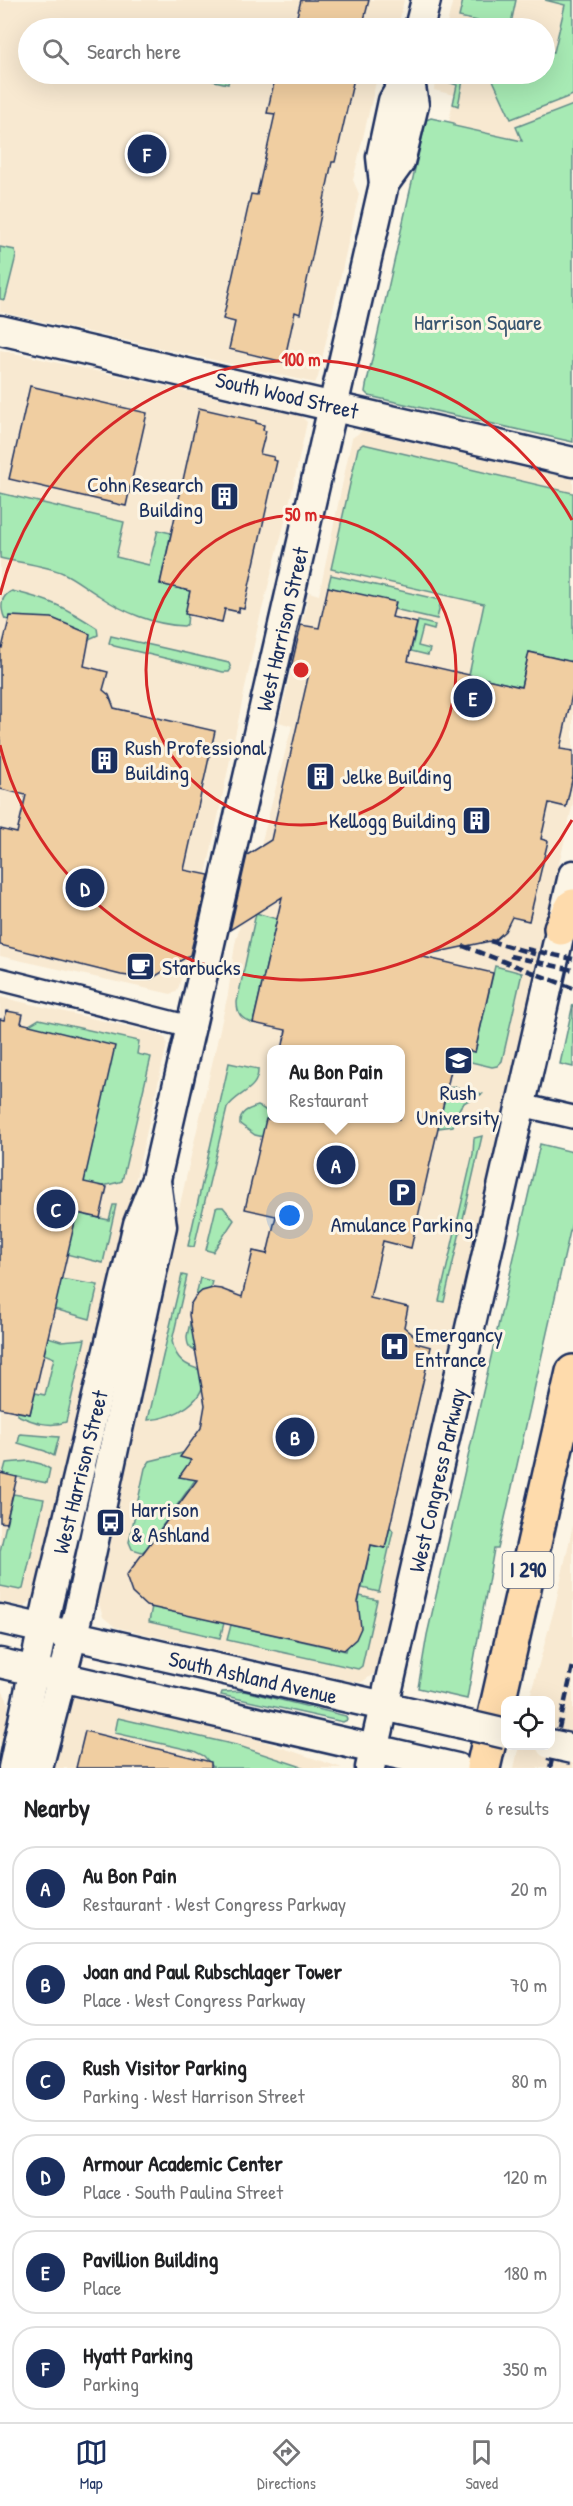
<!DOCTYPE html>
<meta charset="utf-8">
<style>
body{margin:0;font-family:"Patrick Hand",sans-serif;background:#f2f2f2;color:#202124}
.controls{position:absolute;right:18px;bottom:18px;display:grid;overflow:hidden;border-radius:12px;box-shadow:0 6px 24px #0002}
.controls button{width:54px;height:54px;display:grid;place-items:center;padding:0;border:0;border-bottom:2px solid #e0e0e0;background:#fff;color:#202124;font:30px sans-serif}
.you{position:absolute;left:290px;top:1216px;width:21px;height:21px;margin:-15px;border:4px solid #fff;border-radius:50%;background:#1a73e8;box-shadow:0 0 0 9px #1a73e833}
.badge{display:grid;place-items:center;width:39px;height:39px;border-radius:50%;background:#1b2f5e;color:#fff;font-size:20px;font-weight:700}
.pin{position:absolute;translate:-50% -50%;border:3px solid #fff;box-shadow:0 2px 6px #0006}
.popup{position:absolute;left:267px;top:1045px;width:138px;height:78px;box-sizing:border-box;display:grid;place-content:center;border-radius:12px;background:#fff;filter:drop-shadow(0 2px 4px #0005);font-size:20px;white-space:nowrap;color:#757577}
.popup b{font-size:22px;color:#202124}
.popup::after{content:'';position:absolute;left:50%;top:100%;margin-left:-12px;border:12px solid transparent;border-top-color:#fff}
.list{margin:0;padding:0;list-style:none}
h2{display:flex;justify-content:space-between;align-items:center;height:78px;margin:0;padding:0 24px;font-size:26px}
h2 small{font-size:20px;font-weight:400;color:#757577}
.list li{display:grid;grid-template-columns:39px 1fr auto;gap:18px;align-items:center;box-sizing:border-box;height:84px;margin:0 12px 12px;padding:0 12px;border:2px solid #e0e0e0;border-radius:24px}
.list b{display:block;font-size:22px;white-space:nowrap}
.list p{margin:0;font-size:20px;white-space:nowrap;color:#757577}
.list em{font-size:20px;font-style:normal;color:#757577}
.icon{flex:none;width:33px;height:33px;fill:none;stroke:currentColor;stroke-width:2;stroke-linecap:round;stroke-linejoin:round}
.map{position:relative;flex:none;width:573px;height:1768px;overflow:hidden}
.search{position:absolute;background:#fff;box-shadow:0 6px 24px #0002;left:18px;right:18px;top:18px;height:66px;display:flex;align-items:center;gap:15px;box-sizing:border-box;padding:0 21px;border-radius:33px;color:#757577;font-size:22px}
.sheet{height:654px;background:#fff}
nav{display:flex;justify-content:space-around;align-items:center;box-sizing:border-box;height:84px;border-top:2px solid #e0e0e0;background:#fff;font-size:16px;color:#757577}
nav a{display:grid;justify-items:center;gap:3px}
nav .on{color:#1b2f5e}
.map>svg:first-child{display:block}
.built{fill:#f8e9d1;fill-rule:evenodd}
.green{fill:#a7eab4;stroke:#618c89;stroke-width:1.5}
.building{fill:#f0cea1;stroke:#1b2f5e;stroke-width:1.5}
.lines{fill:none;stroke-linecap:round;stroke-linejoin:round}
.street-casing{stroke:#1b2f5e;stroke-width:26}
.secondary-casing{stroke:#1b2f5e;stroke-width:33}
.highway-casing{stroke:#1b2f5e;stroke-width:38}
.street{stroke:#fcf5e5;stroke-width:21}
.secondary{stroke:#fcf5e5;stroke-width:28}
.highway{stroke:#fedbac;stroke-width:33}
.rail{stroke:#1b2f5e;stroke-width:4.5;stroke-dasharray:9 4.5;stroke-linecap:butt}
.secondary-bridge-casing{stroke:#1b2f5e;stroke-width:33;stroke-linecap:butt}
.secondary-bridge{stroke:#fcf5e5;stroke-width:28}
.ring{fill:none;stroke:#d62828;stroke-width:3}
.labels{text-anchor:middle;stroke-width:6;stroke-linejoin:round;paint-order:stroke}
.shield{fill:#fcf5e5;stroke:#5e6a86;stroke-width:1.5}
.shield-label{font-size:21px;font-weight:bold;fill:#1b2f5e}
.park-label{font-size:22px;fill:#37546f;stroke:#fcf5e5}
.street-label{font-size:22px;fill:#1b2f5e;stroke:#fcf5e5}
.poi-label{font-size:22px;fill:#1b2f5e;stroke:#fcf5e5;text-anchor:start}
.centre{fill:#d62828;stroke:#fcf5e5;stroke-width:3}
.ring-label{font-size:18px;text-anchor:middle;font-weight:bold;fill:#d62828;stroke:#fcf5e5;stroke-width:6;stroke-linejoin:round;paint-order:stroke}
</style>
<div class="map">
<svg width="573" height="1768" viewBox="0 0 573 1768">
<rect width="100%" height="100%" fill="#fcf5e5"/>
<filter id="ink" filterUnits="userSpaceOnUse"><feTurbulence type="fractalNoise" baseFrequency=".0167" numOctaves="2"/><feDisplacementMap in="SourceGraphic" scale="12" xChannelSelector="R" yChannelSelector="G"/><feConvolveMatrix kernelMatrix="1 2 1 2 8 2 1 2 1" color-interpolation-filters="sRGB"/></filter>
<g filter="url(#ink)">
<g class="built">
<polygon points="0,0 404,0 398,28 28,28 28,74 378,74 353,180 359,194 318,377 315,383 0,312"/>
<polygon points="453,0 573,0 573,125 527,142 454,126 454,123 449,122 454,95 434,90 436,74 544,74 544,28 446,28"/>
<polygon points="0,350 301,416 307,422 287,514 259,621 193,937 179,986 176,992 171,994 0,956"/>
<path d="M362 431 573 479V803L375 1673 362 1682H355L115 1627 103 1617 97 1597 112 1502 228 994 235 944 292 726 279 722 309 592 319 595 352 438ZM272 1050H400V1118H272Z"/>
<polygon points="0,997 156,1033 166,1039 167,1044 71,1460 33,1599 24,1607 0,1602"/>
<polygon points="573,1525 573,1768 514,1768 519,1746 550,1746 550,1700 529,1700 555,1606"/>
<polygon points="0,1687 8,1701 8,1717 0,1753"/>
<polygon points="79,1697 230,1730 342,1768 53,1768 67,1705 74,1698"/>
</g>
<g class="green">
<polygon points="463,0 516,0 510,28 459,17"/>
<polygon points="545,0 573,0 573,95 511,119 492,78 496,74 544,74 545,50 554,52 565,5"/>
<polygon points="184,74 230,74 228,84"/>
<polygon points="450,74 477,74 463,80 458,106 453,104 457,85 448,82"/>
<polygon points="573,105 573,442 369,396 365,392 366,386 426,120 431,118 454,123 454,126 522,141 516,127"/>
<polygon points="0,247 15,250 16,256 5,300 0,299"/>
<polygon points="363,444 573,493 573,662 529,652 521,687 469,675 484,604 331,569 358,448"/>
<path d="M0 493 124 522 116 557 149 565 158 530 171 533 160 584 190 591 187 624 184 626C154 625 123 612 98 595 86 588 76 579 63 573 44 565 20 563 0 558Z"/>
<polygon points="331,575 441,600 437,619 394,609 328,587"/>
<path d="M12 591C50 600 65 607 97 628L98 635 89 639 5 619C0 608 0 596 12 591Z"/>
<polygon points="418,621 435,625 434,630 423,627 418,646 430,649 428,655 411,651"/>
<polygon points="111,636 229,663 231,669 229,672 223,672 114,646 109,643"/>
<path d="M256 913 277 919 253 1023C241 1019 237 1014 237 1002Z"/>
<polygon points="495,966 522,973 502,1061 497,1066 492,1067 454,1058 456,1048 475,1052"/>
<polygon points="573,1004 573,1067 560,1064"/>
<path d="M39 1019 139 1041 137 1054 151 1057 122 1181C108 1186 96 1186 81 1192L29 1025Z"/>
<path d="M229 1063 258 1069C259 1091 237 1092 227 1108L194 1247 188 1246Z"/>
<path d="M456 1087 482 1094C459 1104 461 1102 453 1126L438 1128 447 1088Z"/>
<path d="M258 1106C275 1113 271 1123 268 1138L255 1135 240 1124C239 1112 248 1109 258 1106Z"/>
<polygon points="482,1136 444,1302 439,1301 473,1154 474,1138"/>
<polygon points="540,1144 573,1152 573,1218 498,1549 494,1549 467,1699 418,1688 427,1635"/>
<polygon points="113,1205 116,1205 103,1263 66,1254 77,1213 109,1220"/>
<polygon points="218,1207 223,1207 234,1220 213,1252 206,1250 216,1208"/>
<path d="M182 1275 187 1276 172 1341C176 1361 186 1366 204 1371 208 1402 174 1418 148 1420Z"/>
<path d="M200 1278 212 1281 199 1336 198 1352C189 1349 187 1345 187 1336Z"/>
<polygon points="60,1279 98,1285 90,1319 54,1309"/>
<path d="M48 1337 61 1341 85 1339 66 1422C49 1428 33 1422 17 1415V1412L30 1414 35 1393 45 1395 54 1358 44 1354Z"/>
<polygon points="20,1434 59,1437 54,1456 45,1451 18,1443"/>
<polygon points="199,1449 205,1466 146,1549 142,1552 132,1549 129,1542 145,1468 150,1461"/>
<polygon points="29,1461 41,1464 50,1469 47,1483 3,1474 6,1463"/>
<polygon points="13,1494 44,1499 23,1589 20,1590 0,1586 0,1551"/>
<polygon points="390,1527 393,1531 379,1592 362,1588 371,1545 385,1548"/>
<polygon points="360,1596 377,1600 362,1666 358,1669 227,1640 231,1625 346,1651"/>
<polygon points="152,1606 224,1623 220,1638 149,1622"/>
<polygon points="244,1691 346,1716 347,1720 343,1722 221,1695 222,1692"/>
<polygon points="118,1718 236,1745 305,1768 214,1768 204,1756 194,1751 115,1733"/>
</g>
<g class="building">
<polygon points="301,0 369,0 362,28 294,28"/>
<polygon points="276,74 355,74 335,162 332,162 300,314 295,312 284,362 229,349 235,322 223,319 251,194 257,195 275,114 267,113"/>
<polygon points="30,386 147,413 126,506 9,479"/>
<polygon points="199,408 256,421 256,423 264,425 263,430 266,431 260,454 274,457 273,460 277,461 244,609 239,608 239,612 225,609 222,622 185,614 190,591 160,584"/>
<polygon points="328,587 396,602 392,617 417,623 408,661 521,687 529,652 573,662 573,690 560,749 573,751 573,776 566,807 549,803 541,839 548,841 529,921 512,917 505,931 495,940 419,956 493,973 475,1052 456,1048 411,1248 383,1241 370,1298 408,1307 404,1327 417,1338 416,1343 431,1347 385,1548 371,1545 358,1602 361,1628 356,1639 344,1650 146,1606 132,1593 126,1576 197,1480 179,1477 191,1460 180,1457 201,1428 205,1405 189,1315 190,1305 195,1297 202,1291 213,1288 221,1289 242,1297 253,1251 267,1254 276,1216 245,1209 266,1119 400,1119 400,1050 282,1050 286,1030 253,1023 282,897 230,930 247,855 271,840 273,831 309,673 291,668 301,625 319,628"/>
<polygon points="10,616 52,618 90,634 84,666 108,672 103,690 109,695 114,708 215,731 184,870 209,875 190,955 151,979 121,975 0,945 0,829 17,833 26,795 0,789 0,647 2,648"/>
<polygon points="7,1011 23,1014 21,1023 115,1046 84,1182 107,1187 100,1218 77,1213 30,1414 0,1408 0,1019 4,1020"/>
<polygon points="0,1473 17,1477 6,1523 0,1522"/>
<polygon points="85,1731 211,1762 211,1768 76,1768"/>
</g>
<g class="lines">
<defs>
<g id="street">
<polyline points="0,979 190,1027"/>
<polyline points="521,1105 573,1117"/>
</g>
<g id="secondary">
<polyline points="419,28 426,0"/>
<polyline points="384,184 400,162 414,105 409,75"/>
<polyline points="0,330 573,462"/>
<polyline points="0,1619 459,1723"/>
<polyline points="0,1663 457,1768"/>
<polyline points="13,1768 48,1603 138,1224 156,1179 384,184 381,157 393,101 409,74"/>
<polyline points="38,1768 79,1610 162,1226 156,1181"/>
<polyline points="370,1768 573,875"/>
</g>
<g id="highway">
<polyline points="561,928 573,906"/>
<polyline points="483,1768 573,1372"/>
</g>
</defs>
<use href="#street" class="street-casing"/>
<use href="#secondary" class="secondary-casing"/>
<use href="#highway" class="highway-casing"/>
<use href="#street" class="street"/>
<use href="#secondary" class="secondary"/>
<use href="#highway" class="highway"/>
<g class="rail">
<polyline points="490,941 535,954"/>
<polyline points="463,946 573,988"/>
<polyline points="526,949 573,959"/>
<polyline points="510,956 573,970"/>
<polyline points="550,1768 573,1666"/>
</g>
<defs>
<g id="secondary-bridge">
<polyline points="459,1723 506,1734"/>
<polyline points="550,1744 573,1749"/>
</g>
</defs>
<use href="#secondary-bridge" class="secondary-bridge-casing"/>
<use href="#secondary-bridge" class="secondary-bridge"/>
</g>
</g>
<g class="ring">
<circle cx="301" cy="670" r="155"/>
<path d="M572 820A310 310 0 0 1 0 745M0 595A310 310 0 0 1 572 520"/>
</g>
<defs>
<symbol id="building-square" viewBox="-11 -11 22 22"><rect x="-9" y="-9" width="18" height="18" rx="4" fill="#1b2f5e" stroke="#fcf5e5"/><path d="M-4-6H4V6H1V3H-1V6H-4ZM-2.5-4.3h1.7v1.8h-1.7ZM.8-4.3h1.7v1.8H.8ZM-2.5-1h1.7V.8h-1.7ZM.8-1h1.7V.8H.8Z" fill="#fff"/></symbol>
<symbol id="cafe-square" viewBox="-11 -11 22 22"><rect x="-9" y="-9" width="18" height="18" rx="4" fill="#1b2f5e" stroke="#fcf5e5"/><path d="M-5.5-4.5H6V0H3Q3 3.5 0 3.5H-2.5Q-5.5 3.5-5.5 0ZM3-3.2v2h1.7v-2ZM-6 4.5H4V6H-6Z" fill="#fff"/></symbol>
<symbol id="university-square" viewBox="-11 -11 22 22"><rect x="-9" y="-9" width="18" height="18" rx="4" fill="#1b2f5e" stroke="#fcf5e5"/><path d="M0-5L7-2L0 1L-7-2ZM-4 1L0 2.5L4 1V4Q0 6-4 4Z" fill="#fff"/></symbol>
<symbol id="parking-square" viewBox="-11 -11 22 22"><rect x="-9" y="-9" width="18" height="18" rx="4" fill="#1b2f5e" stroke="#fcf5e5"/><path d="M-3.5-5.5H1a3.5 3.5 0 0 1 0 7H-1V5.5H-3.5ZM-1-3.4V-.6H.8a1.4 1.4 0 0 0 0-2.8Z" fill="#fff"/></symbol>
<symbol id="hospital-square" viewBox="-11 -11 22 22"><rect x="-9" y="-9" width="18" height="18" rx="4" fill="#1b2f5e" stroke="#fcf5e5"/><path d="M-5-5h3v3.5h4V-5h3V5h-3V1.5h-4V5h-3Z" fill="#fff"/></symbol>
<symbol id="bus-square" viewBox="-11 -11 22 22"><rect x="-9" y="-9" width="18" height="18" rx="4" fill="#1b2f5e" stroke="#fcf5e5"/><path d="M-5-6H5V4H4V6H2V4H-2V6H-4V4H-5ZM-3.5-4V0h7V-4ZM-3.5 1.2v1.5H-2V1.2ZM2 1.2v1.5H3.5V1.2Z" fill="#fff"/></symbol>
</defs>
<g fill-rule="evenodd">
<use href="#building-square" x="208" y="480" width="33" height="33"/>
<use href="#building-square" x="88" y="744" width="33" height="33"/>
<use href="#building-square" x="304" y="760" width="33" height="33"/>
<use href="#building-square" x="460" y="804" width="33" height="33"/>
<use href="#cafe-square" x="124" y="950" width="33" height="33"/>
<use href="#university-square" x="442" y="1044" width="33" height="33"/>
<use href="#parking-square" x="386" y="1176" width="33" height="33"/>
<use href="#hospital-square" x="378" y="1330" width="33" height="33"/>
<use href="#bus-square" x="94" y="1506" width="33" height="33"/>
</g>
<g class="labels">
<rect class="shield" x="502.5" y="1552" width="51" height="36" rx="4.5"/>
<g class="shield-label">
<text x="528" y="1577">I 290</text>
</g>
<g class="park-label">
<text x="478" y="330">Harrison Square</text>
</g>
<g class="street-label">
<text transform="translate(287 395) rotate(13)" y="8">South Wood Street</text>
<text transform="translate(282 629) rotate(-77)" y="8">West Harrison Street</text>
<text transform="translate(80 1472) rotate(-76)" y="8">West Harrison Street</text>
<text transform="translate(437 1480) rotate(-77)" y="8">West Congress Parkway</text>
<text transform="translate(253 1677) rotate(13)" y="8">South Ashland Avenue</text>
</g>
<g class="poi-label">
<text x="203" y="492" text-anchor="end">Cohn Research<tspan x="203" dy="25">Building</tspan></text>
<text x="125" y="755">Rush Professional<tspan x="125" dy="25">Building</tspan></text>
<text x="342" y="784">Jelke Building</text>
<text x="456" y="828" text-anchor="end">Kellogg Building</text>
<text x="162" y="975">Starbucks</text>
<text x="458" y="1100" text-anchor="middle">Rush<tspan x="458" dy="25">University</tspan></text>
<text x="402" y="1232" text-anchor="middle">Amulance Parking</text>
<text x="415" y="1342">Emergancy<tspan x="415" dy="25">Entrance</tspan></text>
<text x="131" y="1517">Harrison<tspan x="131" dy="25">&amp; Ashland</tspan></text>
</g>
</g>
<circle cx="301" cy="670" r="9" class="centre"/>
<g class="ring-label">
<text x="301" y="366">100 m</text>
<text x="301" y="521">50 m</text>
</g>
</svg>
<div class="controls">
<button><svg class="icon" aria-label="locate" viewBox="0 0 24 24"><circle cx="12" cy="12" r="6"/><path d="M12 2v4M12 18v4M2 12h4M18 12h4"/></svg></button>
</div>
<div class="you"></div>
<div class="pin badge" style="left:336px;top:1165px">A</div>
<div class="popup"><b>Au Bon Pain</b>Restaurant</div>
<div class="pin badge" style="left:295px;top:1437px">B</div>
<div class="pin badge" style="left:56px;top:1209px">C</div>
<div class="pin badge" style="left:85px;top:888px">D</div>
<div class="pin badge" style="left:473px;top:698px">E</div>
<div class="pin badge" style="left:147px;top:154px">F</div>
<div class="search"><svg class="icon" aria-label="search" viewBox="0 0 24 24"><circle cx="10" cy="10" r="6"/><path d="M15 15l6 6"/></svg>Search here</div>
</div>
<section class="sheet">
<h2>Nearby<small>6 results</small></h2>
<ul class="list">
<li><span class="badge">A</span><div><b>Au Bon Pain</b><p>Restaurant · West Congress Parkway</p></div><em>20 m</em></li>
<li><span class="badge">B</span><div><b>Joan and Paul Rubschlager Tower</b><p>Place · West Congress Parkway</p></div><em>70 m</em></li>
<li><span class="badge">C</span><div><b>Rush Visitor Parking</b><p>Parking · West Harrison Street</p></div><em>80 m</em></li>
<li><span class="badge">D</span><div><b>Armour Academic Center</b><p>Place · South Paulina Street</p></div><em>120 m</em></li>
<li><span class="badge">E</span><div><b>Pavillion Building</b><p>Place</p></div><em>180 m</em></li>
<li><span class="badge">F</span><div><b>Hyatt Parking</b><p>Parking</p></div><em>350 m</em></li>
</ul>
</section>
<nav>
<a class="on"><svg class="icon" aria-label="map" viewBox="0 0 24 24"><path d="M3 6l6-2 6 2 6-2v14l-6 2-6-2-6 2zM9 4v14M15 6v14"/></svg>Map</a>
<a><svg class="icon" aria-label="directions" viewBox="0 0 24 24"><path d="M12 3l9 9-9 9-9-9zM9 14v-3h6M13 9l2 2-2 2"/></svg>Directions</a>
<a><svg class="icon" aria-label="saved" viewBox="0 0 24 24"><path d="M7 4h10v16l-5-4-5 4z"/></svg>Saved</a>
</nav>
